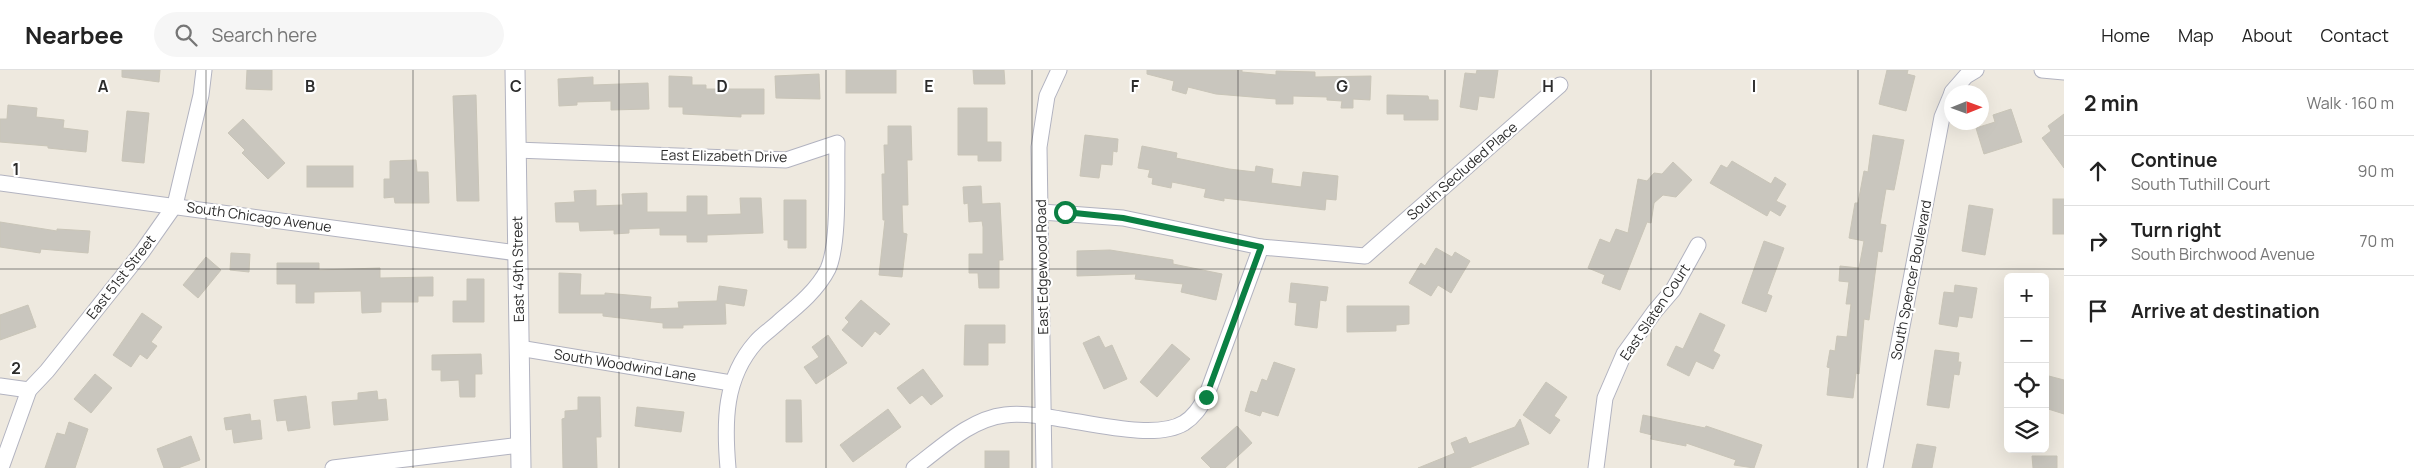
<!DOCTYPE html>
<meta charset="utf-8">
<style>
body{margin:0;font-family:Manrope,sans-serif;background:#f6f6f6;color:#222}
.controls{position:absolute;right:15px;bottom:15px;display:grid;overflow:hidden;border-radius:8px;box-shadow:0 5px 20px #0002}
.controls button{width:45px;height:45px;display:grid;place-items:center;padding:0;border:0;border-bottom:1px solid #e0e0e0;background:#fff;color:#222;font:25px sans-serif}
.compass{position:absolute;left:1944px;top:15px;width:45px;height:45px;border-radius:50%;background:#fff;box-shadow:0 5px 20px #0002;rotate:89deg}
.stop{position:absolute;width:15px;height:15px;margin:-11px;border:4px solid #0b8043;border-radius:50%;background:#fff}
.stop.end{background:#0b8043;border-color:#fff;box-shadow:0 1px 5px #0008}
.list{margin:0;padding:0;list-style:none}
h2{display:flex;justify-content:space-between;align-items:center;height:65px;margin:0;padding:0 20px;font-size:21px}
h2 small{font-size:16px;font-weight:400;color:#767676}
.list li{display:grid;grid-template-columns:32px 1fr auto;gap:15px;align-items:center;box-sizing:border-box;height:70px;padding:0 20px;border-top:1px solid #e0e0e0}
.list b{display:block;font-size:19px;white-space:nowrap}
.list p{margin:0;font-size:16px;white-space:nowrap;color:#767676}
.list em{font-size:16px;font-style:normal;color:#767676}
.icon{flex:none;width:28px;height:28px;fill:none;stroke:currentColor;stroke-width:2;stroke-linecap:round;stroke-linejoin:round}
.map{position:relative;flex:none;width:2064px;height:398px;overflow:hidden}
header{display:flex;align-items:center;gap:30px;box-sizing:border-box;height:70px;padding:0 25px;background:#fff;border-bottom:1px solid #e0e0e0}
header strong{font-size:24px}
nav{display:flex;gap:28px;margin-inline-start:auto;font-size:18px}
.search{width:350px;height:45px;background:#f6f6f6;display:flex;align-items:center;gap:12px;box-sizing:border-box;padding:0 18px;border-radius:28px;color:#767676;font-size:19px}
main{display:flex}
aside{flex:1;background:#fff}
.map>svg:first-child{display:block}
.building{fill:#c9c6be;stroke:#c9c5b8}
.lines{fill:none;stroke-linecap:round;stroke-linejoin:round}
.minor-casing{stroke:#b2b3c0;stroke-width:17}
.tertiary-casing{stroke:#b2b3c0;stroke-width:21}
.minor{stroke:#fff;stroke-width:15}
.tertiary{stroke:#fff;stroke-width:19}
.route{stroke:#0b8043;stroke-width:6}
.grid{fill:none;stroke:#2c2c2c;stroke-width:1;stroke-opacity:0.55}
.labels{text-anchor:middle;stroke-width:4.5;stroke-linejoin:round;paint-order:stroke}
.street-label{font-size:14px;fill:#2c2c2c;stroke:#fff}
.grid-label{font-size:16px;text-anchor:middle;font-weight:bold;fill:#2c2c2c;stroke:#fff;stroke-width:4.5;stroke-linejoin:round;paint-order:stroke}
</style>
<header>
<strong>Nearbee</strong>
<div class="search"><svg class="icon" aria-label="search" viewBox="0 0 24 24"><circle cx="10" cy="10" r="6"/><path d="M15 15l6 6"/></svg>Search here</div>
<nav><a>Home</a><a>Map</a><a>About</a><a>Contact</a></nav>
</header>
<main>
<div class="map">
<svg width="2064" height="398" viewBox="0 0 2064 398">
<rect width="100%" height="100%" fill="#eee9df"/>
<g class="building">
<polygon points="122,0 160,0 159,12 122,7"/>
<polygon points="247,0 272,0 272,20 246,19"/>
<rect x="846" y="0" width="50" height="23"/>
<polygon points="973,0 1004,0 1005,14 974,14"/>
<polygon points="1147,0 1242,0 1242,2 1276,5 1276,1 1315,2 1315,7 1371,6 1370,30 1353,29 1353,38 1341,38 1342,31 1327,30 1327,27 1293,26 1293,34 1276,34 1276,29 1216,24 1188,17 1186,24 1172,20 1174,11 1147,4"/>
<polygon points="1477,0 1498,0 1494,28 1479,26 1477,40 1460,37 1465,3 1476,4"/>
<polygon points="1887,0 1908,0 1907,4 1915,6 1906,41 1879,34"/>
<polygon points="819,4 820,29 776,28 775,6"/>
<polygon points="669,6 692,7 692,15 706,15 706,19 764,19 764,44 741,44 741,47 683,44 683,37 669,37"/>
<polygon points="593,7 593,15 648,13 649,39 611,40 611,31 577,32 577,35 559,36 558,9"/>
<polygon points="476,25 479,131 457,131 453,26"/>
<polygon points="1387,25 1428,26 1429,30 1438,30 1438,50 1404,50 1404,44 1387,44"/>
<polygon points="8,35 37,38 36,47 64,50 63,58 88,61 86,82 48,78 48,76 0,72 0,49 7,49"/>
<polygon points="958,38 987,38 987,72 1001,72 1001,91 978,91 978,85 958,85"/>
<polygon points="2011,39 2022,72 1984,84 1976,58 1995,52 1993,45"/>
<polygon points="127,41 149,43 144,93 122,91"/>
<polygon points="2064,44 2064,98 2042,68 2051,61 2048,56"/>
<polygon points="243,49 285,93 268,109 242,83 245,80 228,63"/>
<polygon points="888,56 911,56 912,90 907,90 908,135 902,135 903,163 907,164 902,207 879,205 885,150 883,150 882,104 885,104 884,75 888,75"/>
<polygon points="1085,65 1118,69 1117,82 1113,81 1112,95 1101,94 1099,108 1080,106"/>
<polygon points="1873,65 1904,70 1894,120 1886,119 1880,154 1886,155 1882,182 1878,181 1869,250 1864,249 1859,304 1856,303 1853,328 1827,325 1830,298 1827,297 1830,280 1835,281 1837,266 1847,267 1851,234 1846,234 1849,212 1839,211 1840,196 1859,198 1864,171 1849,168 1855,133 1858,133 1864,101 1868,102"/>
<polygon points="1142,76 1177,83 1176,88 1229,99 1255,102 1256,96 1273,99 1271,113 1301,117 1303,102 1338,106 1336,130 1326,129 1325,140 1224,128 1224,131 1204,127 1206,119 1172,112 1171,118 1152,114 1153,108 1148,107 1150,100 1138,98"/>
<polygon points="416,90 417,102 428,102 429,133 395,133 394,127 384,128 384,109 390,109 390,91"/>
<polygon points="1732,91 1771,114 1775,107 1786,114 1776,131 1786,136 1780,146 1770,140 1767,146 1710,113 1721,95 1727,98"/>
<polygon points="1673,92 1692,110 1676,127 1663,125 1654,133 1651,153 1647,152 1620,220 1602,213 1605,205 1588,198 1600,169 1610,173 1616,159 1628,163 1638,109 1647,111 1654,103 1662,104"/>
<rect x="307" y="96" width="46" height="21"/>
<polygon points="981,116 982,134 1000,133 1003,190 999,190 999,218 979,218 978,203 969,203 969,184 983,184 983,157 982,151 969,152 968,133 964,134 963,117"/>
<polygon points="596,120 596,136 623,135 622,124 647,123 647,142 687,142 687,126 707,126 707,145 741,144 740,128 761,128 763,163 707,165 707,172 687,172 687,165 660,165 660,158 629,159 629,163 614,164 614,160 580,161 579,152 556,152 555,133 575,132 574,121"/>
<rect x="2053" y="129" width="11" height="35"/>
<polygon points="784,130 806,130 806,178 788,178 788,170 784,170"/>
<polygon points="1969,135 1993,139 1985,185 1962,181"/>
<polygon points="0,152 57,161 57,159 90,161 88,183 41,179 40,183 0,177"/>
<polygon points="1764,171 1784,178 1767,224 1772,226 1766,242 1742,233"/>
<polygon points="1436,178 1452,187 1455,182 1470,191 1451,223 1438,215 1431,226 1409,213 1421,193 1425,196"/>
<polygon points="1110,180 1173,190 1173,194 1222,204 1216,230 1181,222 1183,214 1135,209 1136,204 1077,206 1077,181"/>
<polygon points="231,183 250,184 249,202 230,200"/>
<polygon points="206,187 221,200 198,228 183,215"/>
<polygon points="277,193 319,193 319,200 380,198 380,208 433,207 433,226 418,226 418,232 381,232 381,242 362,243 361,221 314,222 314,233 296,233 296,214 277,214"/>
<polygon points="559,203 581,204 580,225 605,225 605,223 651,227 650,239 679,238 678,232 717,231 719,216 747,220 744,236 725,233 726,254 683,255 683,258 663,258 663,253 603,246 603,243 559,243"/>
<polygon points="467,209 484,209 484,252 453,252 453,231 467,231"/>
<polygon points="1291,213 1328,217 1326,231 1320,230 1317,258 1295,255 1297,233 1289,232"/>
<polygon points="1955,215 1977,218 1972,248 1959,246 1957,257 1939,254 1944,222 1954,223"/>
<polygon points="861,230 890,254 880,265 875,261 862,277 842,260 849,252 845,248"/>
<polygon points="28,235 36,257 0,270 0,245"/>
<polygon points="1347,236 1409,236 1409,254 1396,255 1396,261 1347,262"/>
<polygon points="142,243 162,257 151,272 157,276 147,289 140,284 131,297 113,285"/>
<polygon points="1700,243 1725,255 1713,281 1720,285 1713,299 1696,291 1689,306 1667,295 1676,276 1683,279"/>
<polygon points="965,255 1005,255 1005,273 988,273 988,295 964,295"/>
<polygon points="828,265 847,293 816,314 804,297 819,287 812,277"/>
<polygon points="1099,266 1105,278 1112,275 1127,309 1104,319 1083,273"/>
<polygon points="1172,274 1190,289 1157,327 1140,312"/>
<polygon points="1935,280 1959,283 1958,292 1961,292 1959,305 1954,304 1949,338 1927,335"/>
<polygon points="481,284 482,304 475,304 475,327 460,327 459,310 441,311 441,300 432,300 432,285"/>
<polygon points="1274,292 1295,299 1278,346 1262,341 1260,346 1245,341 1251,321 1257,323 1262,309 1267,311"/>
<polygon points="923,299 943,326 931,335 922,325 910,334 897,318"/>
<polygon points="95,304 112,318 91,343 74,329"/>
<polygon points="2045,305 2064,310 2064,344 2045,338"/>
<polygon points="1546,312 1567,327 1554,346 1560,350 1550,364 1523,345"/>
<polygon points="377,321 378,330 386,329 388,350 334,355 332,332 358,330 358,323"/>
<polygon points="306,326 310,358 288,361 286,350 277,351 274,330"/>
<polygon points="578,327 600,327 601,367 596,367 597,398 563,398 562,349 565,348 565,341 578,340"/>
<polygon points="786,330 801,330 802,372 786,372"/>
<polygon points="637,337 684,342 681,362 635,356"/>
<polygon points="888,339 901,357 853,392 840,375"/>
<polygon points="250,344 251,351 260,350 262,369 234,373 232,359 226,360 224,348"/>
<polygon points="1643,345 1705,358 1706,356 1762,375 1754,398 1734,395 1736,390 1686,373 1686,376 1651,369 1652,365 1640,362"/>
<polygon points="1520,349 1529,374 1469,398 1418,398 1455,383 1451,373 1466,367 1469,374 1515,357"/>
<polygon points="69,352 88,359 75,398 45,398 57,363 65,365"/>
<polygon points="1237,356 1252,373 1225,398 1211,398 1201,388"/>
<polygon points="191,366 200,390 178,398 164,398 157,379"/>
<polygon points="1917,374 1936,377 1932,398 1912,398"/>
<rect x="985" y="381" width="24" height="17"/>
<polygon points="2032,386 2057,386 2057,398 2033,398"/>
</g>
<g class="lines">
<defs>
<g id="minor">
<polyline points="2042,0 2064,2"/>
<polyline points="1952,22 1966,6 1976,0"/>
<path d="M516 80 786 90 837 73C836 104 840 172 828 199 818 219 799 235 782 249 774 257 763 264 756 272 724 308 724 352 728 398"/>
<polyline points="0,113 517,183"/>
<polyline points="1042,142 1123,148 1261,177 1365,186 1560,15"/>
<polyline points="519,278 731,313"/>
<polyline points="0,316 29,320"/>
<polyline points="1,398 29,320 47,301 142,182 175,135 201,25 204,0"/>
<polyline points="333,398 520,375"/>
<path d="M914 398C941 378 970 349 1005 345 1053 339 1146 376 1184 353 1195 346 1200 337 1206 327L1261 177"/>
<polyline points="1044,398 1039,77 1047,26 1059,0"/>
<polyline points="1596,398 1605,328 1624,284 1655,241 1673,220 1698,175"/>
<polyline points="1875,398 1942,47 1952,23"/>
</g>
<polyline id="tertiary" points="515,0 521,398"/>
</defs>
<use href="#minor" class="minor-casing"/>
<use href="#tertiary" class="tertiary-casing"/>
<use href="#minor" class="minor"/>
<use href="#tertiary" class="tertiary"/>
</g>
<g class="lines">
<polyline class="route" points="1065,142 1123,148 1261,177 1206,327"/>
</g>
<path class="grid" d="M206 0V398M413 0V398M619 0V398M826 0V398M1032 0V398M1238 0V398M1445 0V398M1651 0V398M1858 0V398M0 199H2064"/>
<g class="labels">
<g class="street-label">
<text transform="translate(724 86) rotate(1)" y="5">East Elizabeth Drive</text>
<text transform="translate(1462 101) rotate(-41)" y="5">South Secluded Place</text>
<text transform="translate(259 147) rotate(8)" y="5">South Chicago Avenue</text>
<text transform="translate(1042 197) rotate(-91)" y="5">East Edgewood Road</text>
<text transform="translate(518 199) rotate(-91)" y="5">East 49th Street</text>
<text transform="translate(121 207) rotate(-52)" y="5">East 51st Street</text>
<text transform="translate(1911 210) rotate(-79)" y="5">South Spencer Boulevard</text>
<text transform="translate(1655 242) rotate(-56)" y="5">East Slaten Court</text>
<text transform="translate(625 295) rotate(9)" y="5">South Woodwind Lane</text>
</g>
</g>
<g class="grid-label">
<text x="103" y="22">A</text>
<text x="310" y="22">B</text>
<text x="516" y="22">C</text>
<text x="722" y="22">D</text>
<text x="929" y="22">E</text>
<text x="1135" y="22">F</text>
<text x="1342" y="22">G</text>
<text x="1548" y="22">H</text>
<text x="1754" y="22">I</text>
<text x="16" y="105">1</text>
<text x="16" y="304">2</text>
</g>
</svg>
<div class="controls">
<button>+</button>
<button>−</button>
<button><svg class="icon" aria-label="locate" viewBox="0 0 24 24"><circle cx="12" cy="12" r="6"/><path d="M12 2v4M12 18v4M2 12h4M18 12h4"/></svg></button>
<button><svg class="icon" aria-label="layers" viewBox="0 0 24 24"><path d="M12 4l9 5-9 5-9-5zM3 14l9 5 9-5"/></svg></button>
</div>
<svg class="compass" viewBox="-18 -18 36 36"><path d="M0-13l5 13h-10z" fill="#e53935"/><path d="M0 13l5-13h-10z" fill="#767676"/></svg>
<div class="stop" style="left:1065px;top:142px"></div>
<div class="stop end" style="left:1206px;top:327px"></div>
</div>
<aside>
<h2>2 min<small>Walk · 160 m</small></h2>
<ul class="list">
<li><svg class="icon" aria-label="ahead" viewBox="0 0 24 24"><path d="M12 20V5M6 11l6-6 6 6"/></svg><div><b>Continue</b><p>South Tuthill Court</p></div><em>90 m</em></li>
<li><svg class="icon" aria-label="right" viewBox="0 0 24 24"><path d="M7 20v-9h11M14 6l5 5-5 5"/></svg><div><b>Turn right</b><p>South Birchwood Avenue</p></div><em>70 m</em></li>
<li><svg class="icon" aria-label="arrive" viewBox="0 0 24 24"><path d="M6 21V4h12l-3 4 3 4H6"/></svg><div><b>Arrive at destination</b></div></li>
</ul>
</aside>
</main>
